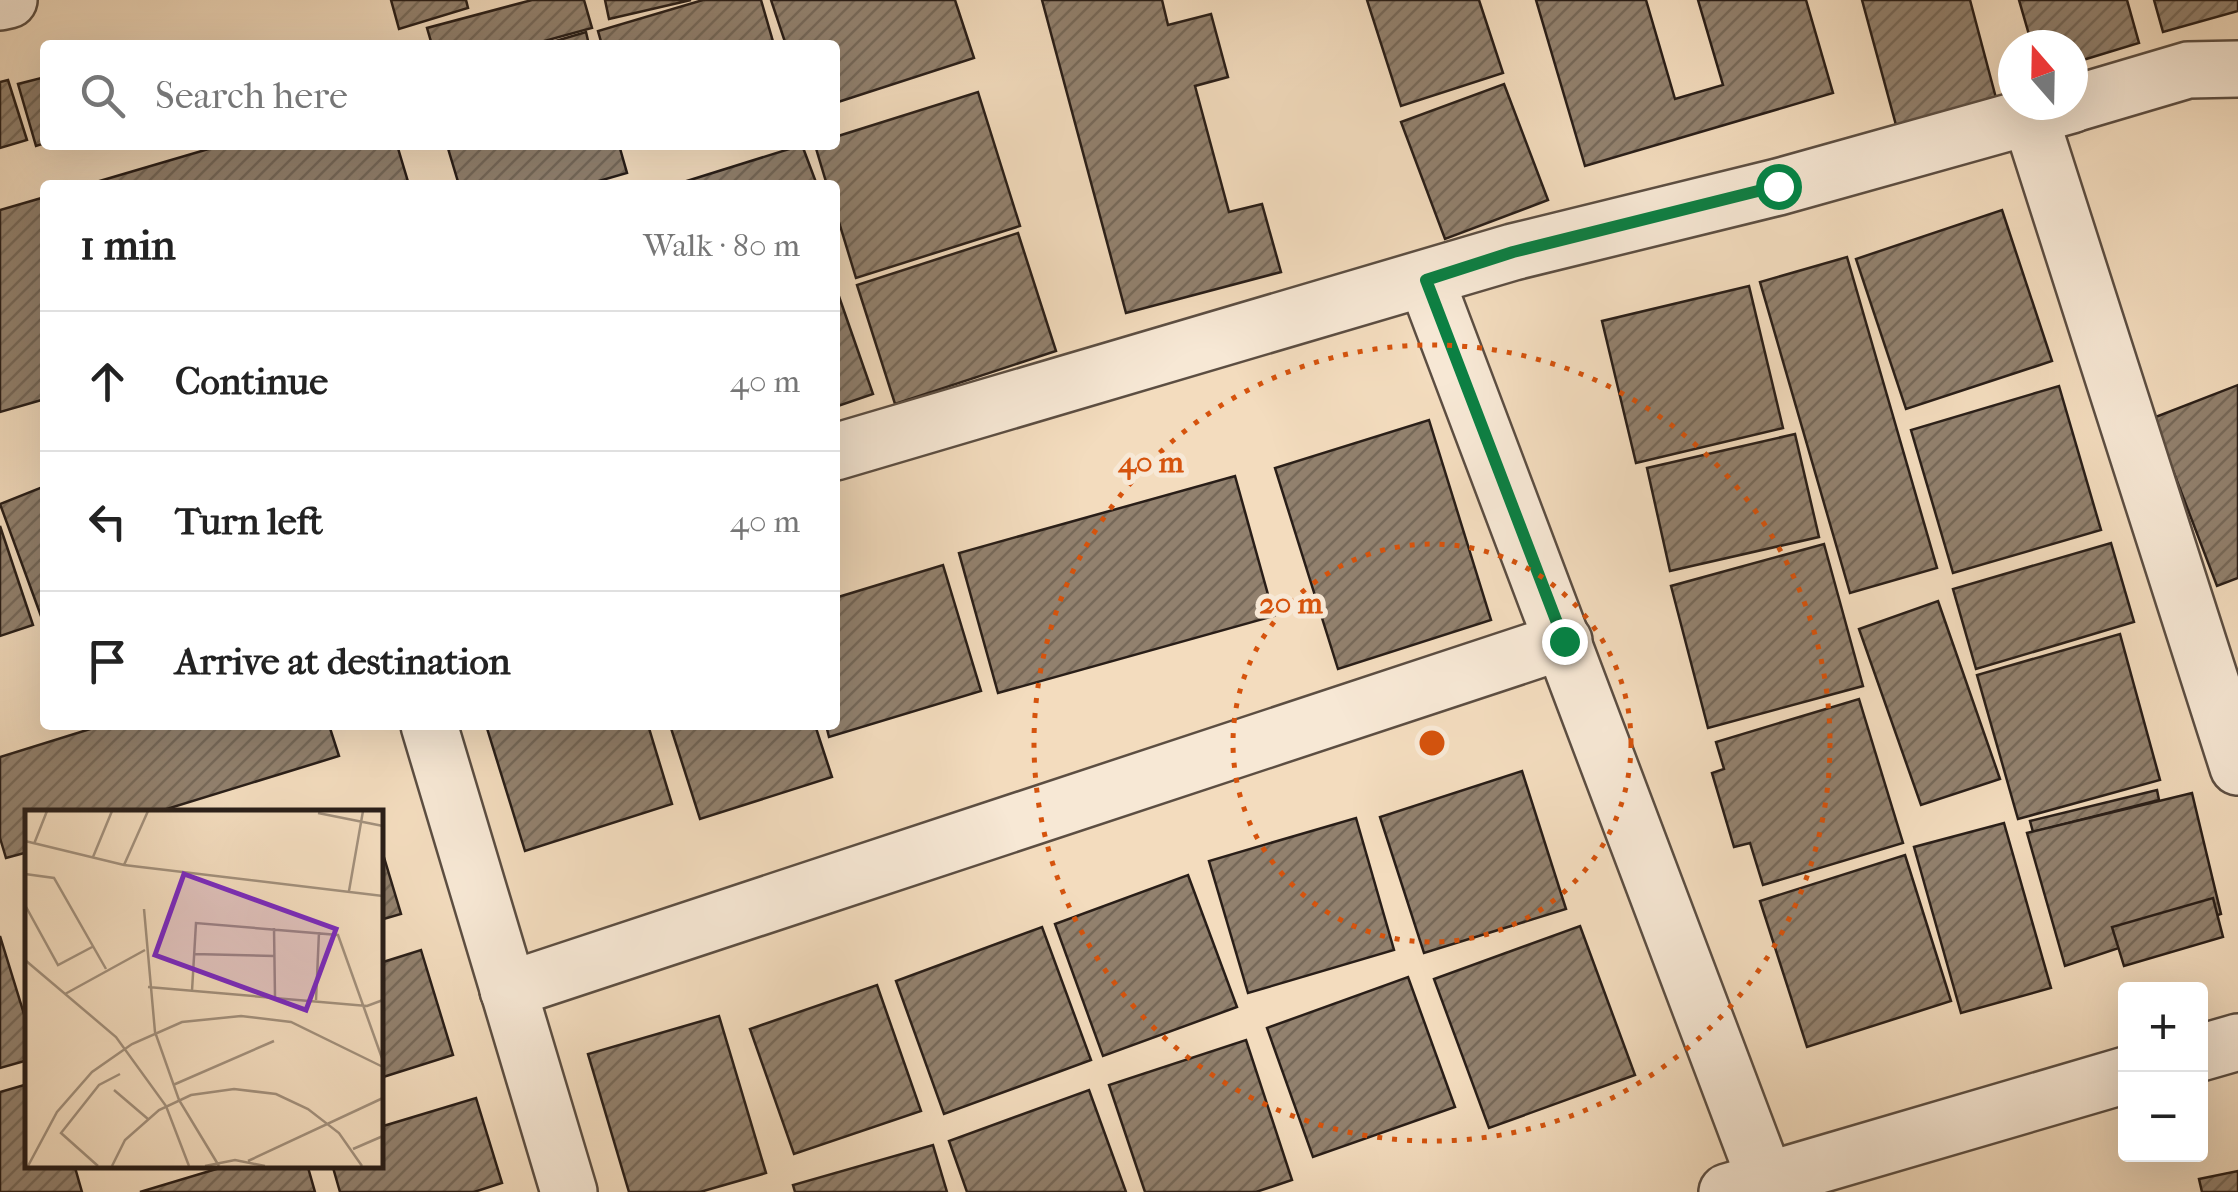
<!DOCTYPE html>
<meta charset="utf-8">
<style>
body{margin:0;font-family:"IM FELL French Canon",serif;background:#f2f2f2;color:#222}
.controls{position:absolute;right:30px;bottom:30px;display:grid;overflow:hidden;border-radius:10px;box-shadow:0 10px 40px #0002}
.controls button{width:90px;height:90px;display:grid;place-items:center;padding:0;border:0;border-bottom:2px solid #e0e0e0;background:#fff;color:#222;font:50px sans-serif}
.compass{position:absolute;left:1998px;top:30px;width:90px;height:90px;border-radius:50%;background:#fff;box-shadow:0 10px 40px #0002;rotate:340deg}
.stop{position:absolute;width:30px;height:30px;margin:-22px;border:8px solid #0b8043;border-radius:50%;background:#fff}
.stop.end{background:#0b8043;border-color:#fff;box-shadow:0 2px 10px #0008}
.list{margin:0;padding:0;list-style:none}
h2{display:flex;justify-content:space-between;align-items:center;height:130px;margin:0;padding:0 40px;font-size:42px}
h2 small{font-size:32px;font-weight:400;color:#767676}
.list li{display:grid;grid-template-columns:65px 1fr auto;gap:30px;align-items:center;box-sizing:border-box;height:140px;padding:0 40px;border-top:2px solid #e0e0e0}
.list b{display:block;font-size:38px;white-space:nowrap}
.list em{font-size:32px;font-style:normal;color:#767676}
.icon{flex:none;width:55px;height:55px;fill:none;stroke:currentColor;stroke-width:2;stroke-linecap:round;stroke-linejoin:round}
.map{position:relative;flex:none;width:2238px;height:1192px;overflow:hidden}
.search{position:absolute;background:#fff;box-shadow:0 10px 40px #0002;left:40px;top:40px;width:800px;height:110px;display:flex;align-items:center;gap:25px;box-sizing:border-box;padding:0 35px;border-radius:10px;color:#767676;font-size:38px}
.panel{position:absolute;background:#fff;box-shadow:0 10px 40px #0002;left:40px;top:180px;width:800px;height:550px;border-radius:10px}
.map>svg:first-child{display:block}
.building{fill:url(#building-hatch);stroke:#291e18;stroke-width:2.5}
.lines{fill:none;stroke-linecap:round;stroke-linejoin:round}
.minor-casing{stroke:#5c4e42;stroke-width:60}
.minor{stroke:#f7e8d5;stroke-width:55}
.route{stroke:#0b8043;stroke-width:12}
.ring{fill:none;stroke:#d5530d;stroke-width:5;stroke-dasharray:5 10}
.inset-road{fill:none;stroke:#a2907c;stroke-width:2.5}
.view{fill:#7b2cbf;fill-opacity:0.15;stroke:#7b2cbf;stroke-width:5}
.inset-edge{fill:none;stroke:#291e18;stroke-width:5}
.centre{fill:#d5530d;stroke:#f7e8d5;stroke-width:5}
.ring-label{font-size:30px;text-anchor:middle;font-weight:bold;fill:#d5530d;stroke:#f7e8d5;stroke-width:10;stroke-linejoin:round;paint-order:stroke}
</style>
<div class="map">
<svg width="2238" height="1192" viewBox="0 0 2238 1192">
<defs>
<pattern id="building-hatch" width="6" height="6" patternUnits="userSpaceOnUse" patternTransform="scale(2.5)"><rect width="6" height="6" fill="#92816e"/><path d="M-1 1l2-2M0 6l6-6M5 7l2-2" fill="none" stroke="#776959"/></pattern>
</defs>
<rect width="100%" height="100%" fill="#f3dcbe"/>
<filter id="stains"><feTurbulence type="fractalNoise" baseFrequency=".002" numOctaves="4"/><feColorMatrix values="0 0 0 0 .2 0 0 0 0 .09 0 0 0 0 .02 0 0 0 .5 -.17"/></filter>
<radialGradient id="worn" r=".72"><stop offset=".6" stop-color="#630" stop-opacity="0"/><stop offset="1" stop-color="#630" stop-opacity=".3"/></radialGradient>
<g class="building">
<polygon points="391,0 466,0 468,8 399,29"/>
<polygon points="532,0 584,0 592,28 530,45 432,45 427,28"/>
<polygon points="605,0 691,0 609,19"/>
<polygon points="703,0 761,0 774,45 602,45 598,31"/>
<polygon points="771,0 955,0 974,58 835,103 835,45 786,45"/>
<polygon points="1042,0 1162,0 1168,25 1211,14 1228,77 1195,86 1229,212 1262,204 1281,272 1126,313"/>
<polygon points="1367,0 1479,0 1503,73 1401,106"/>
<polygon points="1536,0 1646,0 1675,99 1723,85 1698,0 1806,0 1833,93 1585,166"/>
<polygon points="1862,0 1970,0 1996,98 1896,125"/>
<polygon points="2019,0 2127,0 2139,43 2073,63 2073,45 2032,45"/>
<polygon points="2154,0 2238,0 2238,11 2163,32"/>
<polygon points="586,32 589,45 542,45"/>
<polygon points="45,77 45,143 36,146 18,84"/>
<polygon points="8,80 27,140 0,148 0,82"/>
<polygon points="1504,84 1548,200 1445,239 1401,122"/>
<polygon points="978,92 1020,226 856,278 835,209 835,185 827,185 815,145 835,145 835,137"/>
<polygon points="222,145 397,145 409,185 86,185"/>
<polygon points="447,145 619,145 627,173 585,185 459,185"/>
<polygon points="802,145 817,185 674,185"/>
<polygon points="45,197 45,399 0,412 0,210"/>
<polygon points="2002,210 2052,361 1906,409 1856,259"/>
<polygon points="1018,233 1056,351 895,404 857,285"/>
<polygon points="1847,257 1937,568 1850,593 1760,282"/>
<polygon points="835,285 873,394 835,407"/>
<polygon points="1749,286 1783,428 1636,463 1602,321"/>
<polygon points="2238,385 2238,578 2217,586 2153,418"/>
<polygon points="2059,386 2101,530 1953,573 1911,430"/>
<polygon points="1429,420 1491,620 1338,669 1275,468"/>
<polygon points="1795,434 1819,537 1670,571 1647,468"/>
<polygon points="1235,476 1274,616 998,693 959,553"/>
<polygon points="45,486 45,627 0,504"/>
<polygon points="0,526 33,625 0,636"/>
<polygon points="2111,543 2134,622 1976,669 1953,589"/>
<polygon points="1824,544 1863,686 1708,728 1671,586"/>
<polygon points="943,565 981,691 829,737 826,725 835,725 835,598"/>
<polygon points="1938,601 2000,779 1921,805 1859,629"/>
<polygon points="2120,634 2160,780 2018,819 1977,675"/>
<polygon points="1859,699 1903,843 1763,885 1750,843 1734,847 1712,773 1724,769 1716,742"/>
<polygon points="103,725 329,725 339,756 157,812 28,812 28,852 6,858 0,838 0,757"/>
<polygon points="486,725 648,725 672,804 525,851"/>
<polygon points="670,725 815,725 832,777 700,819"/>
<polygon points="1522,771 1566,909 1424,953 1380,817"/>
<polygon points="2157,790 2159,800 2033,832 2030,821"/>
<polygon points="2192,793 2221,914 2065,966 2027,833"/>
<polygon points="1356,818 1394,950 1248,993 1209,861"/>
<polygon points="2004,823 2051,988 1961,1013 1914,847"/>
<polygon points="380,844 401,914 380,920"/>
<polygon points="1905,855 1951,1001 1807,1047 1760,901"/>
<polygon points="1188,875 1237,1007 1103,1056 1055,924"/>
<polygon points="2213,898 2223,937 2124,966 2112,927"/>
<polygon points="1580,926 1635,1075 1489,1128 1434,979"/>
<polygon points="1042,927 1091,1060 944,1114 896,981"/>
<polygon points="0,936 28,1027 28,1060 0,1068"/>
<polygon points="421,950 453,1055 380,1078 380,963"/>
<polygon points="1408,977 1455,1107 1313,1157 1267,1028"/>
<polygon points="877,985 921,1111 794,1154 750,1029"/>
<polygon points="719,1016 766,1173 700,1192 629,1192 588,1054"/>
<polygon points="1246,1040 1292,1180 1256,1192 1145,1192 1109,1085"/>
<polygon points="28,1084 28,1164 74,1164 82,1192 0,1192 0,1092"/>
<polygon points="1089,1090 1126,1192 967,1192 949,1141"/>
<polygon points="476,1098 502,1183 474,1192 340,1192 332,1164 380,1164 380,1127"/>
<polygon points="933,1145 947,1192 795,1192 793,1185"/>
<polygon points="233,1164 307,1164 315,1192 140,1192"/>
<polygon points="2238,1171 2238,1192 2202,1192 2199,1179"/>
</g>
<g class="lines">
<defs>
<g id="minor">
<polyline points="0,2 9,0"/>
<polyline points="2073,104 2188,70 2238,69"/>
<polyline points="2030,117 2238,767"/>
<polyline points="1426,280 1766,1181"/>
<polyline points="835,452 1513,252 1778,187 2071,105"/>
<polyline points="429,725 569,1192"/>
<polyline points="508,990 1564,641"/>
<polyline points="2200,1053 2238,1042"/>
<polyline points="1727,1192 2126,1075"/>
</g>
</defs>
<use href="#minor" class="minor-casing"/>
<use href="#minor" class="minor"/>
</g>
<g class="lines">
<polyline class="route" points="1564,641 1426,280 1513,252 1778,186"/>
</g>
<g class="ring">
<circle cx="1432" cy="743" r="199"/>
<circle cx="1432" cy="743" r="398"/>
</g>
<g transform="translate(25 810)">
<rect width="358" height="358" fill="#f3dcbe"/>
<path class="inset-road" d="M293 3 358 16M0 31 99 55 358 86M9 34 22 1M68 47 87 1M99 55 123 1M0 64 29 68 81 159M324 81 338 1M0 95 33 155 69 136M119 99 130 222 154 290 194 356M249 118 250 187M169 144 249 146M0 150 91 227 141 296 164 356M123 177 342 196 358 190M167 181 171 113 313 125 358 251M40 184 120 140M291 190 294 122M148 275 249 231M89 280 123 309M328 339 358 326M223 351 358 288M3 356 32 302 67 262 107 234 157 212 216 206 266 212 358 257M73 356 36 323 74 275 95 264M87 356 100 330 134 300 166 285 209 279 251 284 283 299 314 323 337 356M180 356 210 350 240 356"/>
<path class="view" d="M159 64 311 119 281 200 130 145Z"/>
<rect width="358" height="358" class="inset-edge"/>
</g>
<circle cx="1432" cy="743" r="15" class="centre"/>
<g class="ring-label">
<text x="1151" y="472">40 m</text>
<text x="1291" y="613">20 m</text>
</g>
<rect width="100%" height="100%" filter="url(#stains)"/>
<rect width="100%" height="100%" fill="url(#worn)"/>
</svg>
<div class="controls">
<button>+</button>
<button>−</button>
</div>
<svg class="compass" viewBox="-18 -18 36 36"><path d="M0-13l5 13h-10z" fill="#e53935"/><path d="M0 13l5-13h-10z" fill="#767676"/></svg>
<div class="stop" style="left:1778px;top:186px"></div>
<div class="stop end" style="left:1564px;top:641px"></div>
<div class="search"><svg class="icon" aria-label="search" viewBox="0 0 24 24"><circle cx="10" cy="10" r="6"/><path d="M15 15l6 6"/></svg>Search here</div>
<section class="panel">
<h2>1 min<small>Walk · 80 m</small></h2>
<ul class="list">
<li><svg class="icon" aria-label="ahead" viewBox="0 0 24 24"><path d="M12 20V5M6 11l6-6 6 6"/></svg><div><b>Continue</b></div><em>40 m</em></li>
<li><svg class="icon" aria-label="left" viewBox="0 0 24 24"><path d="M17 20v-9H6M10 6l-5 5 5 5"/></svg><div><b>Turn left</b></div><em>40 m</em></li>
<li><svg class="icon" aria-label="arrive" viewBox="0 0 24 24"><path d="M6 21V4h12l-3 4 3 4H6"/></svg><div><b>Arrive at destination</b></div></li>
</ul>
</section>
</div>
